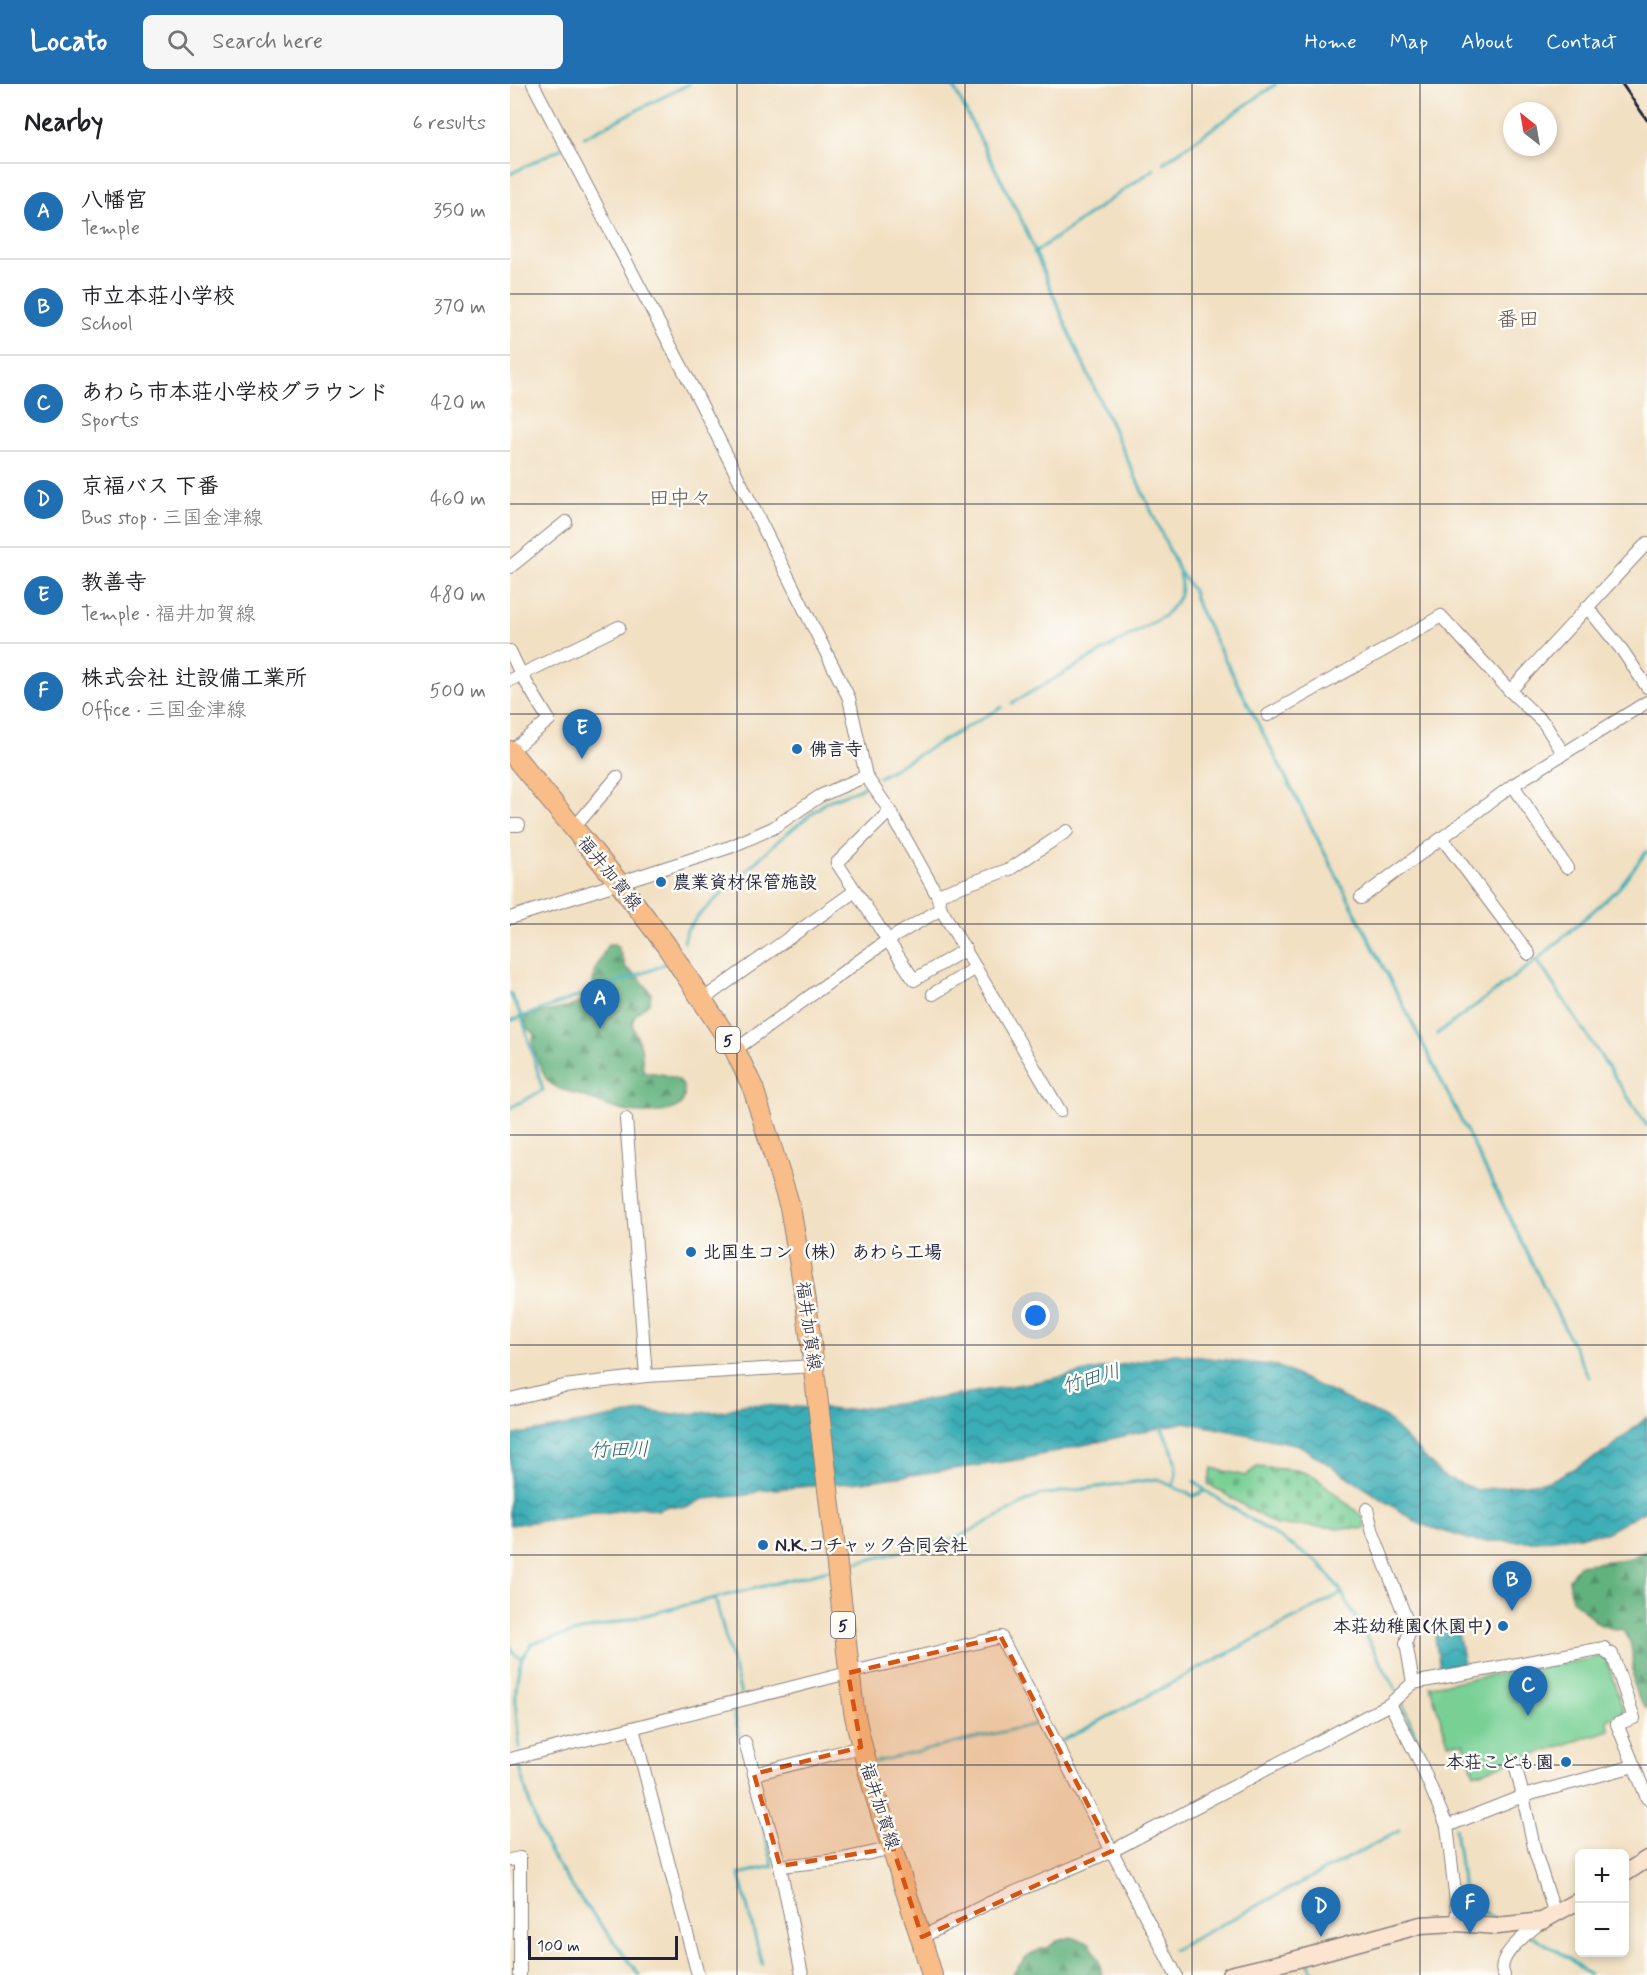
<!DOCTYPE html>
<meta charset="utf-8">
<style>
body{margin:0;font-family:Mynerve,"Klee One",sans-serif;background:#f6f6f6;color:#202124}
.controls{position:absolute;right:18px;bottom:18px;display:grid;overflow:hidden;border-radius:9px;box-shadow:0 3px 9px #0003}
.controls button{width:54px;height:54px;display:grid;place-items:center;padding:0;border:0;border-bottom:2px solid #e0e0e0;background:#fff;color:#202124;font:30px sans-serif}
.compass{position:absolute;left:993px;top:18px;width:54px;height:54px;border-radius:50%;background:#fff;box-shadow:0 3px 9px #0003;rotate:329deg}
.scale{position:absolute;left:18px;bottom:15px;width:150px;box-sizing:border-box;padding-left:6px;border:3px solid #22223b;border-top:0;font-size:16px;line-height:21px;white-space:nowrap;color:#22223b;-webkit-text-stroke:4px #fdfcf7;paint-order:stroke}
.you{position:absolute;left:526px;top:1232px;width:21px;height:21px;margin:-15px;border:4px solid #fff;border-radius:50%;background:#1a73e8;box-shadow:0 0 0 9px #1a73e833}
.badge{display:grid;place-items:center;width:39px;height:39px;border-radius:50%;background:#1f6fb2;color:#fff;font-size:20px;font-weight:700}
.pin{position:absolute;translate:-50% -50px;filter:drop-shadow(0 2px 3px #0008)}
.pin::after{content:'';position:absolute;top:32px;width:21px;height:18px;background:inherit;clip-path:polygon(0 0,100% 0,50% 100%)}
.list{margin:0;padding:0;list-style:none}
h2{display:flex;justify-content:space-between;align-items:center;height:78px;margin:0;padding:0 24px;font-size:26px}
h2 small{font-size:20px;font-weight:400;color:#757577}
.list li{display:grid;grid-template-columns:39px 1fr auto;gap:18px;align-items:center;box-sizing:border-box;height:96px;padding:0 24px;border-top:2px solid #e0e0e0}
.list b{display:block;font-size:22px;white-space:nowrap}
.list p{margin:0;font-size:20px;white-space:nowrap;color:#757577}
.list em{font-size:20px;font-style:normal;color:#757577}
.icon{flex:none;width:33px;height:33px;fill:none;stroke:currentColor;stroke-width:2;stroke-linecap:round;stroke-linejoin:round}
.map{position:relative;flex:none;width:1137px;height:1891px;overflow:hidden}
header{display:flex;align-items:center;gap:36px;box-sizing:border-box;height:84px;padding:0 30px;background:#1f6fb2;color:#fff}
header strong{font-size:28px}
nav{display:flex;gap:33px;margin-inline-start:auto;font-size:21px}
.search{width:420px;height:54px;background:#f6f6f6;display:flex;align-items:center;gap:15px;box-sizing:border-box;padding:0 21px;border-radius:9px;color:#757577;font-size:22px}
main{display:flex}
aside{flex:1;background:#fff}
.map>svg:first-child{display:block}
.green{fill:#78d095;stroke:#4d7968;stroke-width:1.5}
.forest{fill:url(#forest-firs);stroke:#426a5c;stroke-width:1.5}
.cemetery{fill:url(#cemetery-stones);stroke:#4d7968;stroke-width:1.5}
.water{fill:url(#water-waves);stroke:#2e6878;stroke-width:1.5}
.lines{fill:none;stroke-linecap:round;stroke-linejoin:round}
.stream{stroke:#3badb6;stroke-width:3}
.minor-casing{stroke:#8a817f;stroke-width:14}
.secondary-casing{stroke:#8a817f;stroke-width:19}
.primary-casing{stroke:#8a817f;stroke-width:22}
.minor{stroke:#fff;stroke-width:12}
.secondary{stroke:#fce5d0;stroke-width:16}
.primary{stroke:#f8bd89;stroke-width:20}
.rail{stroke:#22223b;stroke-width:3}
.marked{fill:#d45411;fill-opacity:0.2;stroke:#d45411;stroke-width:4.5;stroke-dasharray:12 8;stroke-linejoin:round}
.grid{fill:none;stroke:#22223b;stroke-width:1.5;stroke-opacity:0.55}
.poi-dot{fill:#1f6fb2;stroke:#fdfcf7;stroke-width:2}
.labels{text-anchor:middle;stroke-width:5;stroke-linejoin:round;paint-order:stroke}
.shield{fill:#fdfcf7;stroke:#646373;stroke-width:1.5}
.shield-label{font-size:16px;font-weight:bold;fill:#22223b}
.poi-label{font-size:18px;font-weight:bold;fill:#22223b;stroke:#fdfcf7;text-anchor:start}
.street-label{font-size:18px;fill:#22223b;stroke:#fdfcf7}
.water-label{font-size:20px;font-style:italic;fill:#2d6172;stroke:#fdfcf7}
.quarter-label{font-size:21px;fill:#645552;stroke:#fdfcf7}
</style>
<header>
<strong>Locato</strong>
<div class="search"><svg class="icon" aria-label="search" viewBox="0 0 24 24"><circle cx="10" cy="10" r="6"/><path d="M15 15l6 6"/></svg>Search here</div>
<nav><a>Home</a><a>Map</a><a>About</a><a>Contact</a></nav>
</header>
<main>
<aside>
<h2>Nearby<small>6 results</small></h2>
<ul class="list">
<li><span class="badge">A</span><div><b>八幡宮</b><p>Temple</p></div><em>350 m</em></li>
<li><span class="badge">B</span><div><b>市立本荘小学校</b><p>School</p></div><em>370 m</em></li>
<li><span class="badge">C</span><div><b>あわら市本荘小学校グラウンド</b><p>Sports</p></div><em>420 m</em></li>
<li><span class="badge">D</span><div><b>京福バス 下番</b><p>Bus stop · 三国金津線</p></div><em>460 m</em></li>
<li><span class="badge">E</span><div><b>教善寺</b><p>Temple · 福井加賀線</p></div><em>480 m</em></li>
<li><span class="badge">F</span><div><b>株式会社 辻設備工業所</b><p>Office · 三国金津線</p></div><em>500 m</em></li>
</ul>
</aside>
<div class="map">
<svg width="1137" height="1891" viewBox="0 0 1137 1891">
<defs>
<pattern id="forest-firs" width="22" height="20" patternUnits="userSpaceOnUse" patternTransform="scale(1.5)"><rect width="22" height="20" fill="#62b27e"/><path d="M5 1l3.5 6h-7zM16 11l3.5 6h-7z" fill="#509068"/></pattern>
<pattern id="cemetery-stones" width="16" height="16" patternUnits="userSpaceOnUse" patternTransform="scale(1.5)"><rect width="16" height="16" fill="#78d095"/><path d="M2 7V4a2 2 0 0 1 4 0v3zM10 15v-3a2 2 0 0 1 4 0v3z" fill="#68b281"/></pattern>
<pattern id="water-waves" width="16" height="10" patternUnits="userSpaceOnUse" patternTransform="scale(1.5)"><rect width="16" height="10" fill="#3badb6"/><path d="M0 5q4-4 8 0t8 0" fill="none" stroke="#318c95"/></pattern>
</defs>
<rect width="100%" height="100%" fill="#fdfcf7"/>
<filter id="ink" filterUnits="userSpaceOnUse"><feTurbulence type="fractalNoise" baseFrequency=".0167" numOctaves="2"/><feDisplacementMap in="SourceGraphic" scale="12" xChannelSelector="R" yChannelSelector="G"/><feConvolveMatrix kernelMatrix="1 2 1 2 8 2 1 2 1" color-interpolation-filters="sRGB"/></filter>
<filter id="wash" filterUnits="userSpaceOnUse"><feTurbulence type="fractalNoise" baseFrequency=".008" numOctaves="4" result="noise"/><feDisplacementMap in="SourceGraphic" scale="24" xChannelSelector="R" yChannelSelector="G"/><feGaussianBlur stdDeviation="1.35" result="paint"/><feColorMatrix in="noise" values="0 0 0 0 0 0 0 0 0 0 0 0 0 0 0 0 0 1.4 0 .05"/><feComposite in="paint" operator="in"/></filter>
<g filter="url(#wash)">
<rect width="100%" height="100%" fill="#f2e0c3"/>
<polygon class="green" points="1095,1572 1114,1629 1097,1636 1100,1646 964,1690 954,1659 938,1659 920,1602"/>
<g class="forest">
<path d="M98 860H105L109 866 116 884 128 892 141 909 140 918 125 931 122 940 131 963 133 987C144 990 159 989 168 996 174 999 174 1006 174 1012 173 1032 128 1030 114 1027 98 1023 82 1016 67 1010 56 1006 46 1006 38 997 33 991 23 967 23 959 23 956 24 953 24 950L16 943 15 935 19 931C45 925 60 927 82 911L84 888Z"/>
<path d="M1137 1466V1625C1114 1601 1128 1584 1120 1558 1119 1554 1115 1549 1112 1546 1078 1542 1086 1532 1062 1516L1059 1495 1069 1481 1122 1474Z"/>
<polygon points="561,1853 580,1859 589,1877 592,1891 502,1891 516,1873 531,1865 536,1865 547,1857"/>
</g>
<polygon class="cemetery" points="747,1383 786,1386 804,1392 853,1433 855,1445 766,1441 698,1400 702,1384 735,1392"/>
<g class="water">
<polygon points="665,1270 767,1282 876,1334 933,1392 967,1406 1040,1397 1097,1367 1137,1333 1137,1426 1095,1449 1027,1457 965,1457 910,1440 789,1361 675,1338 508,1376 352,1398 251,1406 237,1411 193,1415 178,1423 158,1422 148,1426 130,1423 93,1429 82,1428 70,1432 0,1441 0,1352 4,1351 137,1327 164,1331 215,1327 236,1320 332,1326 412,1317 531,1297"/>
<polygon points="947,1544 954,1580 930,1584 924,1548"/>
</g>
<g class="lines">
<g class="stream">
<polyline points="442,0 513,139 564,260 668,485 683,507 688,523 913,960 1079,1293"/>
<polyline points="74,53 179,0"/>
<polyline points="653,79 766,0"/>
<polyline points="0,90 52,64"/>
<polyline points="524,169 644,85"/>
<path d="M502 619 654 532C668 517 675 511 669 490"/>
<polyline points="369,693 492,623"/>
<polyline points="174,858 177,846 189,831 269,756 316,718 354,703"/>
<polyline points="1027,876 1137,1042"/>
<polyline points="0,909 12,933 33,1006 0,1024"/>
<polyline points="0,937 144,885 158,878"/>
<polyline points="927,950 1027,876 1107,806 1137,767"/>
<path d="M649 1339C659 1359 672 1380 663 1402"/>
<polyline points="684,1397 696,1407 809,1479 829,1504 887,1608"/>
<polyline points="342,1480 449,1453 529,1411 647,1395 683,1412 695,1407"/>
<polyline points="205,1514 231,1610"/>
<polyline points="0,1561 3,1569 12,1574 22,1559 319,1486"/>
<polyline points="890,1614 942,1738"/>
<polyline points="223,1625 231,1658"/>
<polyline points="552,1657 830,1510"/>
<path d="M10 1664C6 1635 2 1602 12 1574"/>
<path d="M9 1678C15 1706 23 1735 36 1761 61 1808 98 1847 129 1891"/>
<polyline points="365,1678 526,1640 540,1664"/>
<polyline points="945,1744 955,1818 986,1835"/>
<polyline points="1022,1852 1057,1873 1079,1891"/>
<polyline points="663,1866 889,1747"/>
<polyline points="252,1880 229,1790 263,1782 253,1742"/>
<polyline points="800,1880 798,1880 804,1891"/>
</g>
</g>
</g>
<g filter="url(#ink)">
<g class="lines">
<defs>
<g id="minor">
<polyline points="23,0 186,310 339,614 356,692 380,727 427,811 431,825 550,1027"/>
<polyline points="0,483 56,438"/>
<polyline points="1077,523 1112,566 1137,603"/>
<polyline points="0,567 11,590 39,636 7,662 2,669"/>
<polyline points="0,596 109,543"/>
<polyline points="1000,607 1137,459"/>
<polyline points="758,631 874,566 931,532 1000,607 1034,639 1053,669"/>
<polyline points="1003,701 1057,784"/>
<polyline points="380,727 327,779 404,896 456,865"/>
<polyline points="0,741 9,741"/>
<polyline points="64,744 107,693"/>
<polyline points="932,754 1019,870"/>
<polyline points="427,811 500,785 557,747"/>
<polyline points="851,814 1003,701 1137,618"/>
<polyline points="0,834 220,763 263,744 310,712 356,692"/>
<polyline points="423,910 466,884"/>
<polyline points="192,916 345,807"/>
<polyline points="225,966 378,856 431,825"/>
<polyline points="116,1035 136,1292"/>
<polyline points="0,1315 54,1302 136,1292 304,1282"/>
<polyline points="857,1425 863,1449 900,1545 896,1559 903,1599 880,1620"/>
<polyline points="903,1599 1094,1564 1098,1570 1102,1570 1124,1634 1107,1640 1137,1714"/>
<polyline points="123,1644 188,1891"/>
<polyline points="235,1658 270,1782 292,1891"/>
<polyline points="0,1675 338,1589 491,1553 666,1891"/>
<polyline points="1004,1677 1013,1712 1025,1768 1045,1830"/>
<polyline points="244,1690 351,1663"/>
<polyline points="937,1742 1013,1712 1124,1682"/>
<polyline points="0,1776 10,1774 10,1891"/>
<polyline points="270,1782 328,1776 383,1764"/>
<polyline points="412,1853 479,1819 602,1767 880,1620 910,1678 937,1742 947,1826 946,1839"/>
<path d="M994 1891C984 1872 1020 1848 1032 1837"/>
</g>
<g id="secondary">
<polyline points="1114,1790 1137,1775"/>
<polyline points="720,1891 784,1876 911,1841 946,1839 988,1842 1032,1837 1070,1816"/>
</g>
<path id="primary" d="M0 667 109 799 156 861 225 966 243 1004 280 1123 296 1217 344 1627C362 1716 397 1803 422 1891"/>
</defs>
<use href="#minor" class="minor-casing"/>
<use href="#secondary" class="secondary-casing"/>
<use href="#primary" class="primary-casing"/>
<use href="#minor" class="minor"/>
<use href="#secondary" class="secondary"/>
<use href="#primary" class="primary"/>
<polyline class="rail" points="1112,0 1137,36"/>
</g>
</g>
<path class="marked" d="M491 1553 602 1767 412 1853 383 1764 270 1782 244 1690 351 1663 338 1589Z"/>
<path class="grid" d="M227 0V1891M455 0V1891M682 0V1891M910 0V1891M0 210H1137M0 420H1137M0 630H1137M0 840H1137M0 1051H1137M0 1261H1137M0 1471H1137M0 1681H1137"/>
<g class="poi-dot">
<circle cx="287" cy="665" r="6"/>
<circle cx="151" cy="798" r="6"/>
<circle cx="181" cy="1168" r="6"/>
<circle cx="253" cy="1461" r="6"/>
<circle cx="993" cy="1542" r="6"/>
<circle cx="1056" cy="1678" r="6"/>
</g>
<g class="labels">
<g class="shield">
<rect x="206" y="943" width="24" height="26" rx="4.5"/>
<rect x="321" y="1528" width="24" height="26" rx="4.5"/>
</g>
<g class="shield-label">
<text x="218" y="962">5</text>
<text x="333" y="1547">5</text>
</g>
<g class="poi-label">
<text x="299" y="671">佛言寺</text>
<text x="163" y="804">農業資材保管施設</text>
<text x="193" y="1174">北国生コン（株） あわら工場</text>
<text x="265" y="1467">N.K.コチャック合同会社</text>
<text x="981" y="1548" text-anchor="end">本荘幼稚園(休園中)</text>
<text x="1044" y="1684" text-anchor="end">本荘こども園</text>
</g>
<g class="street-label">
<text transform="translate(100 789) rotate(51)" y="6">福井加賀線</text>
<text transform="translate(299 1242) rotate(82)" y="6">福井加賀線</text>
<text transform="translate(370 1722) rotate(72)" y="6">福井加賀線</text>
</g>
<g class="water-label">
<text transform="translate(581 1294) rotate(-16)" y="7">竹田川</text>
<text transform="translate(109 1365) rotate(-1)" y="7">竹田川</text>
</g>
<g class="quarter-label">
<text x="1008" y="242">番田</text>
<text x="170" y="421">田中々</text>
</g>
</g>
</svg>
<div class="controls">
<button>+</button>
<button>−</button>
</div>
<svg class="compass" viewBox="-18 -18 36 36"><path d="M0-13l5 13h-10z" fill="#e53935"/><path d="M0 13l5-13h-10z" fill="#757577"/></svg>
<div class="scale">100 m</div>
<div class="you"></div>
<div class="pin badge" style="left:90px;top:945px">A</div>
<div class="pin badge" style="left:1002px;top:1527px">B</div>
<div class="pin badge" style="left:1018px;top:1632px">C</div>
<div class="pin badge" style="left:811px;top:1853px">D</div>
<div class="pin badge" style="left:72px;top:675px">E</div>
<div class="pin badge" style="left:960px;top:1850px">F</div>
</div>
</main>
